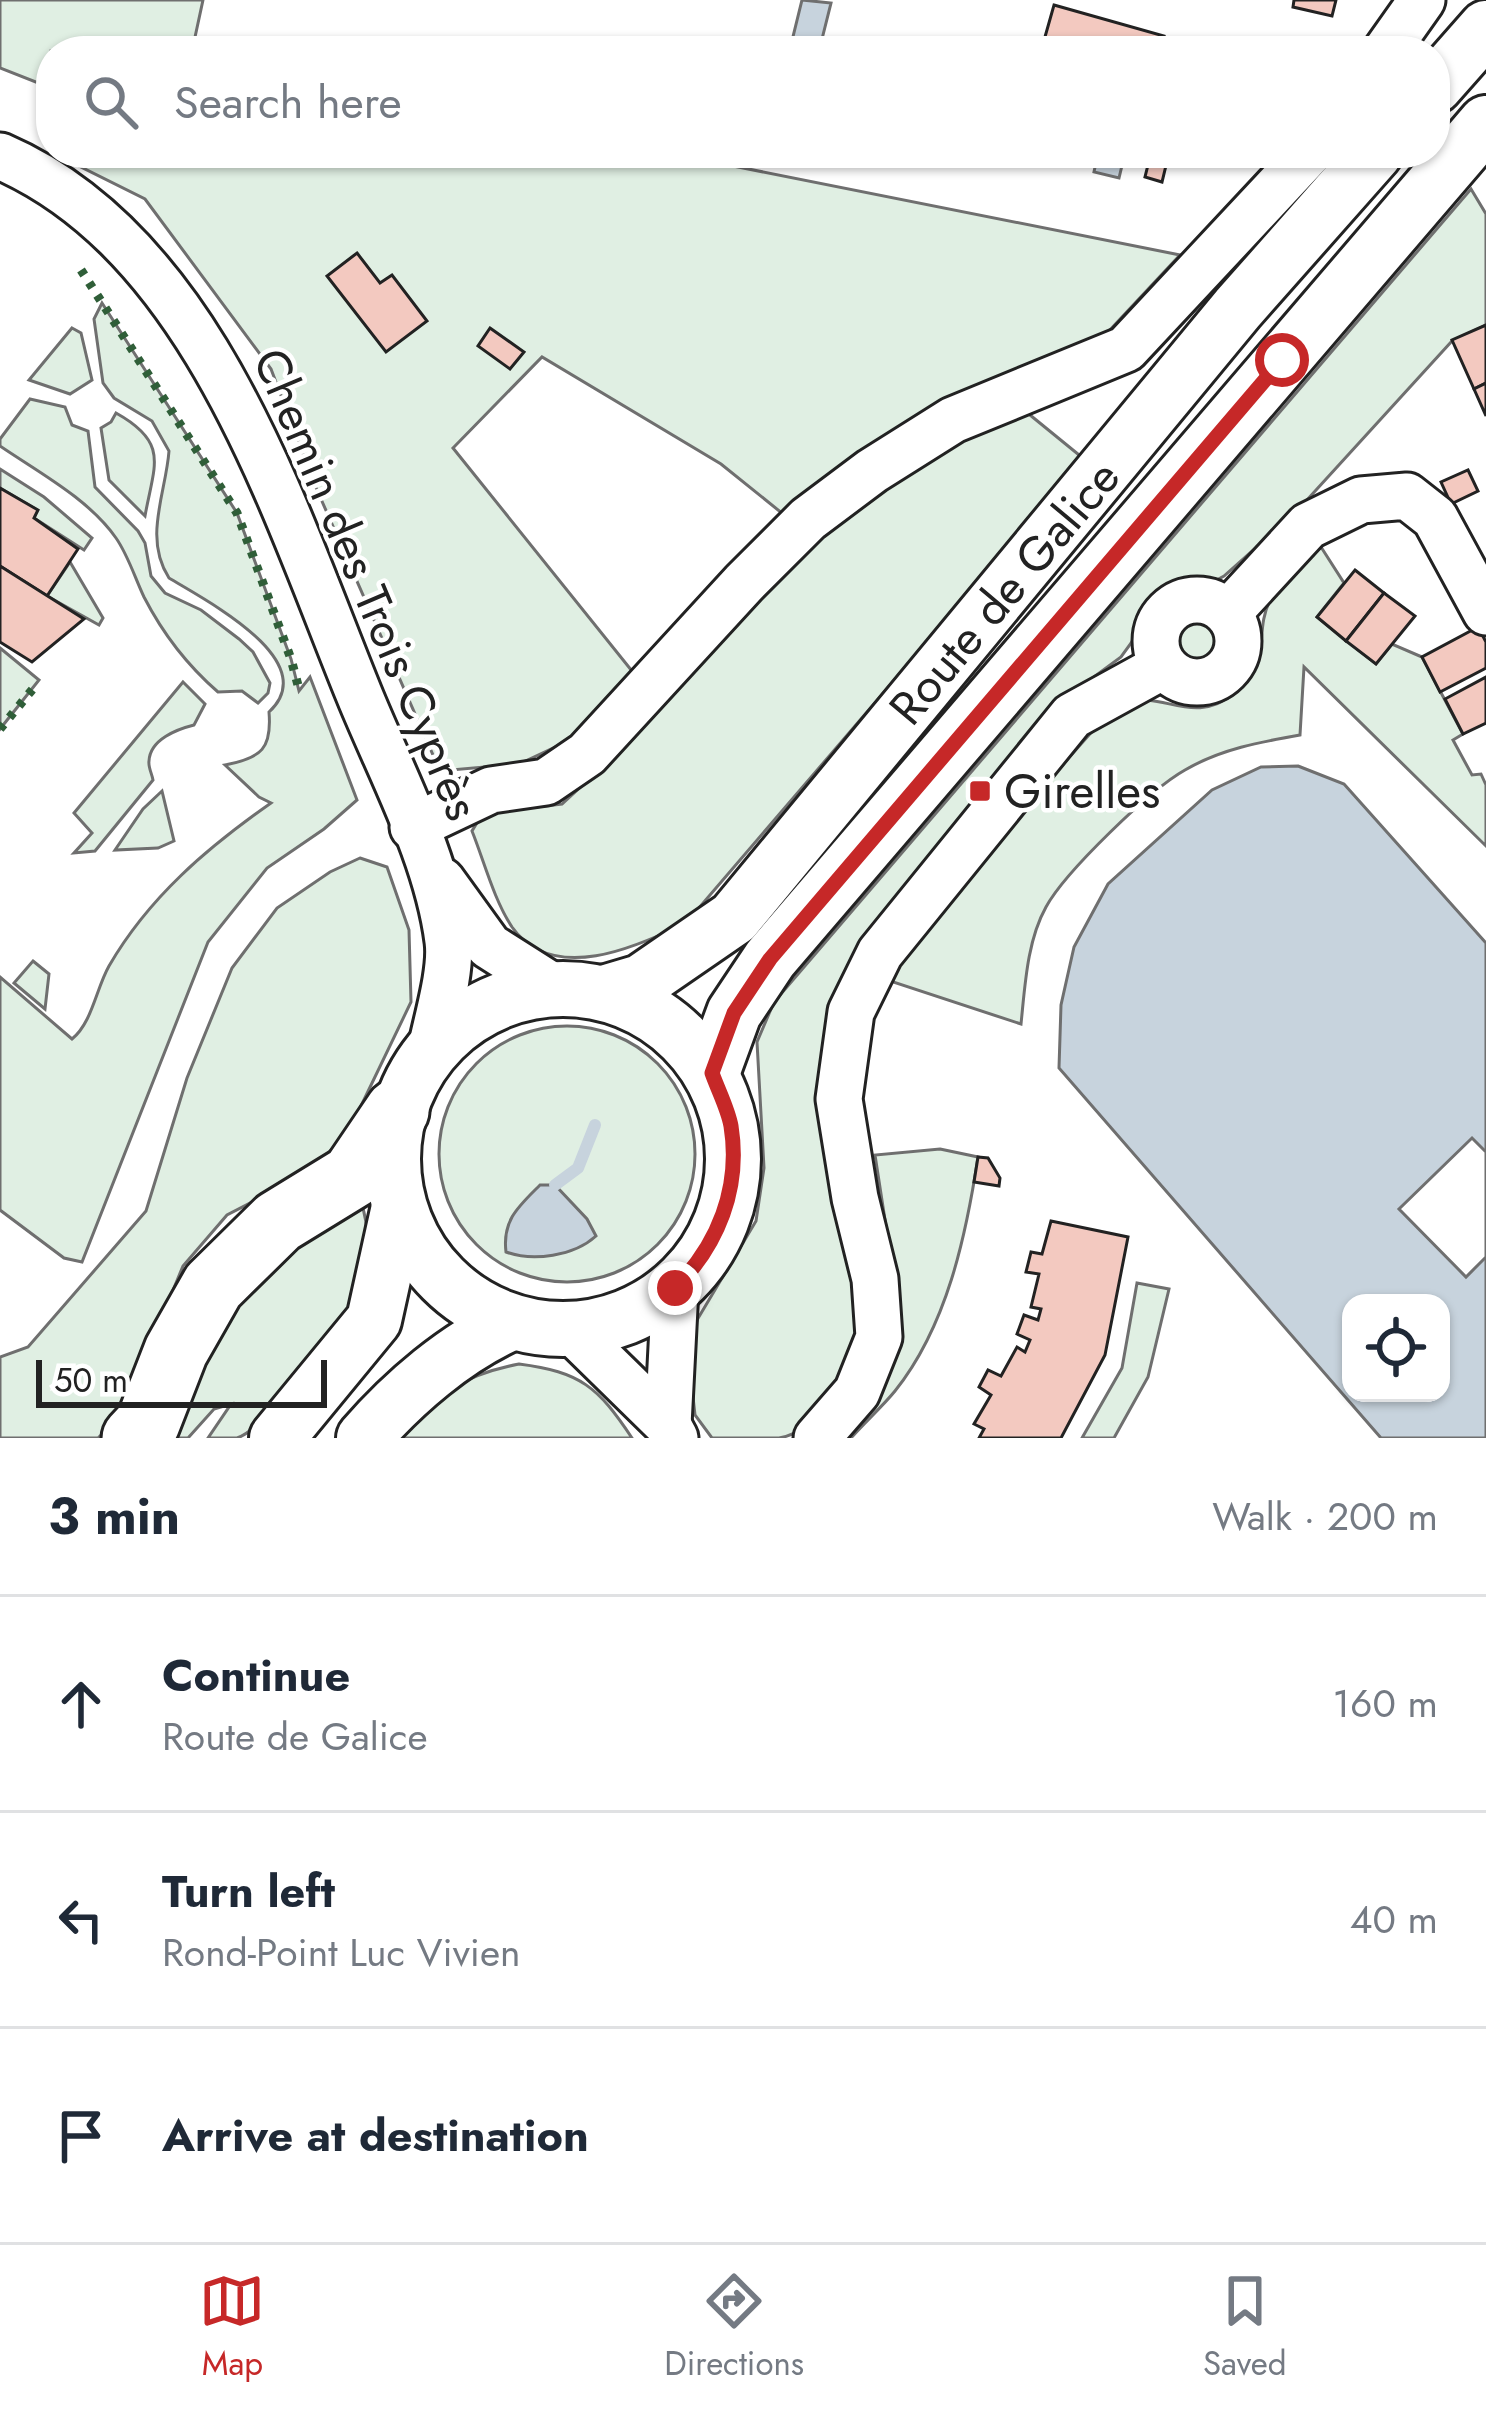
<!DOCTYPE html>
<meta charset="utf-8">
<style>
body{margin:0;font-family:Jost,sans-serif;background:#f6f6f7;color:#1f2937}
.controls{position:absolute;right:36px;bottom:36px;display:grid;overflow:hidden;border-radius:24px;box-shadow:0 3px 9px #0004}
.controls button{width:108px;height:108px;display:grid;place-items:center;padding:0;border:0;border-bottom:3px solid #e0e1e3;background:#fff;color:#1f2937;font:60px sans-serif}
.scale{position:absolute;left:36px;bottom:30px;width:291px;box-sizing:border-box;padding-left:12px;border:6px solid #222;border-top:0;font-size:33px;line-height:42px;white-space:nowrap;color:#222;-webkit-text-stroke:9px #fff;paint-order:stroke}
.stop{position:absolute;width:36px;height:36px;margin:-27px;border:9px solid #c62828;border-radius:50%;background:#fff}
.stop.end{background:#c62828;border-color:#fff;box-shadow:0 3px 12px #0008}
.list{margin:0;padding:0;list-style:none}
h2{display:flex;justify-content:space-between;align-items:center;height:156px;margin:0;padding:0 48px;font-size:51px}
h2 small{font-size:39px;font-weight:400;color:#747a83}
.list li{display:grid;grid-template-columns:78px 1fr auto;gap:36px;align-items:center;box-sizing:border-box;height:216px;padding:0 48px;border-top:3px solid #e0e1e3}
.list b{display:block;font-size:45px;white-space:nowrap}
.list p{margin:0;font-size:39px;white-space:nowrap;color:#747a83}
.list em{font-size:39px;font-style:normal;color:#747a83}
.icon{flex:none;width:66px;height:66px;fill:none;stroke:currentColor;stroke-width:2;stroke-linecap:round;stroke-linejoin:round}
.map{position:relative;flex:none;width:1486px;height:1438px;overflow:hidden}
.search{position:absolute;background:#fff;box-shadow:0 3px 9px #0004;left:36px;right:36px;top:36px;height:132px;display:flex;align-items:center;gap:30px;box-sizing:border-box;padding:0 42px;border-radius:48px;color:#747a83;font-size:45px}
.sheet{height:804px;background:#fff}
nav{display:flex;justify-content:space-around;align-items:center;box-sizing:border-box;height:168px;border-top:3px solid #e0e1e3;background:#fff;font-size:33px;color:#747a83}
nav a{display:grid;justify-items:center;gap:6px}
nav .on{color:#c62828}
.map>svg:first-child{display:block}
.green{fill:#e0efe3;stroke:#6f6f6f;stroke-width:3}
.water{fill:#c7d3dd;stroke:#6f6f6f;stroke-width:3;fill-rule:evenodd}
.pier{fill:#fff;stroke:#6f6f6f;stroke-width:3}
.lines{fill:none;stroke-linecap:round;stroke-linejoin:round}
.stream{stroke:#c7d3dd;stroke-width:12}
.building{fill:#f3c9c0;stroke:#222;stroke-width:3}
.minor-casing{stroke:#222;stroke-width:51}
.major-casing{stroke:#222;stroke-width:60}
.highway-casing{stroke:#222;stroke-width:69}
.minor{stroke:#fff;stroke-width:45}
.major{stroke:#fff;stroke-width:54}
.highway{stroke:#fff;stroke-width:63}
.hedge{stroke:#2f5e38;stroke-width:9;stroke-dasharray:6 9;stroke-linecap:butt}
.route{stroke:#c62828;stroke-width:15}
.poi-dot{fill:#c62828;stroke:#fff;stroke-width:4.5}
.labels{text-anchor:middle;stroke-width:9;stroke-linejoin:round;paint-order:stroke}
.street-label{font-size:48px;fill:#222;stroke:#fff}
.poi-label{font-size:48px;fill:#222;stroke:#fff;text-anchor:start}
</style>
<div class="map">
<svg width="1486" height="1438" viewBox="0 0 1486 1438">
<rect width="100%" height="100%" fill="#fff"/>
<g class="green">
<polygon points="0,0 203,0 192,51 51,51 51,88 0,68"/>
<polygon points="63,153 668,153 1180,255 1108,332 952,402 788,518 721,464 542,357 453,448 636,676 585,733 519,764 440,771 314,483 271,369 145,199 63,158"/>
<path d="M1471 189 1486 214V325L1452 341 1296 512 1224 576 1202 588 1153 604 1142 628 1121 657 1072 693 847 978 856 1336C844 1371 823 1431 779 1438 758 1438 734 1438 712 1438L695 1415 689 1361 697 1320 756 1221 764 1168 757 1042 774 1002Z"/>
<path d="M102 303 237 513 291 659 299 691 310 677 357 800 324 829 267 868 208 942 82 1262 64 1258 0 1210V977L72 1039C92 1023 96 989 109 966 149 897 207 848 271 803L259 797 225 765C262 758 272 748 269 712 324 661 205 600 169 578 143 538 166 493 169 451L152 421 114 398 103 383 94 319Z"/>
<polygon points="72,328 81,333 92,380 70,394 29,380"/>
<path d="M30 399 65 407 72 425 88 431 95 487 138 531 145 543 151 576 165 593 201 610 239 639 253 652 270 683 268 693 258 703 242 691 218 692C188 666 162 632 144 597 135 578 128 555 116 538 89 499 38 472 0 446V439Z"/>
<path d="M1019 406 1084 459 686 923C637 947 553 985 512 927 494 900 484 861 472 831L483 813 562 804 600 769 801 543 927 452Z"/>
<path d="M116 413C170 443 154 465 145 516L109 480 101 428 111 422Z"/>
<polygon points="0,469 44,497 92,538 84,550 34,518 37,510 0,488"/>
<path d="M1321 547 1344 583 1317 617 1376 664 1392 644 1422 657 1463 734 1453 740 1472 775 1481 774 1486 785V846L1304 667 1300 735C1260 742 1221 749 1185 770 1151 789 1065 872 1046 907 1027 941 1025 986 1021 1024L890 981 926 919 1104 718C1111 713 1120 706 1127 703 1163 690 1192 727 1235 693 1274 660 1253 635 1270 600 1280 579 1303 562 1321 547Z"/>
<polygon points="70,562 103,618 99,625 47,596"/>
<circle cx="1196" cy="641" r="23"/>
<polygon points="0,648 39,680 0,729"/>
<path d="M183 682 205 704 194 725C178 729 150 739 149 761 148 767 152 774 153 780L95 851 74 853 92 833 74 813Z"/>
<polygon points="162,791 174,841 158,848 115,850 143,809"/>
<polygon points="360,858 387,867 409,930 411,1002 348,1133 308,1173 227,1215 183,1266 122,1414 98,1438 0,1438 0,1357 28,1347 146,1211 187,1078 232,968 277,908 330,872"/>
<polygon points="33,961 49,974 45,1009 14,983"/>
<circle cx="567" cy="1154" r="128"/>
<path d="M940 1149 978 1157C966 1236 947 1326 895 1391 882 1407 865 1422 851 1438H839L891 1259 875 1155Z"/>
<path d="M361 1202C370 1228 369 1259 359 1286 345 1320 269 1428 237 1438 229 1438 216 1438 208 1438L231 1404 214 1409 188 1438H173L247 1269Z"/>
<polygon points="1137,1283 1169,1289 1148,1377 1114,1438 1082,1438 1122,1368"/>
<path d="M519 1364C581 1372 598 1387 632 1438H393C438 1396 457 1376 519 1364Z"/>
</g>
<g class="water">
<polygon points="802,0 831,3 819,51 790,49"/>
<polygon points="1098,153 1125,153 1119,178 1094,172"/>
<path d="M1298 766 1344 784 1486 943V1438H1381L1059 1068 1061 1005 1074 947 1108 884 1212 790 1261 767ZM1351 1303H1441V1393H1351Z"/>
<path d="M540 1185H555L587 1219 596 1236C574 1256 533 1262 506 1252 502 1220 519 1206 540 1185Z"/>
</g>
<polygon class="pier" points="1472,1138 1486,1152 1486,1257 1466,1277 1399,1209"/>
<g class="lines">
<polyline class="stream" points="555,1185 578,1168 595,1125"/>
</g>
<g class="building">
<polygon points="1294,0 1336,0 1332,16 1293,7"/>
<polygon points="1054,5 1164,36 1160,51 1041,51"/>
<polygon points="1195,43 1227,51 1193,51"/>
<polygon points="1151,153 1169,153 1162,182 1145,177"/>
<polygon points="357,253 380,283 392,275 427,321 386,352 327,276"/>
<polygon points="1486,325 1486,383 1474,389 1452,340"/>
<polygon points="490,328 524,352 510,369 478,346"/>
<polygon points="1486,383 1486,416 1474,389"/>
<polygon points="1468,470 1478,491 1451,504 1441,482"/>
<polygon points="0,488 38,510 34,518 78,549 47,596 0,566"/>
<polygon points="0,566 84,619 32,662 0,642"/>
<polygon points="1355,570 1384,593 1346,641 1317,617"/>
<polygon points="1384,593 1415,616 1376,664 1346,641"/>
<polygon points="1478,627 1486,642 1486,668 1440,692 1422,657"/>
<polygon points="1486,677 1486,723 1463,734 1445,699"/>
<polygon points="978,1157 988,1158 1000,1178 999,1186 974,1182"/>
<polygon points="1051,1221 1128,1237 1105,1355 1061,1438 979,1438 984,1429 974,1424 991,1395 979,1387 988,1370 1001,1376 1017,1347 1025,1352 1030,1340 1017,1334 1024,1315 1038,1320 1041,1309 1031,1307 1039,1274 1026,1272 1031,1252 1042,1254"/>
</g>
<g class="lines">
<defs>
<g id="minor">
<polyline points="1386,51 1422,0"/>
<path d="M0 156C203 244 282 505 359 694 391 773 437 856 448 941 452 970 437 1019 431 1049"/>
<circle cx="1197" cy="641" r="41"/>
<polyline points="1228,613 1308,526 1361,500 1407,496 1435,518 1486,612"/>
<polyline points="413,827 491,790 546,782 587,754 744,583 808,519 872,471 953,420 1126,349 1309,153"/>
<polyline points="442,881 489,946 555,988"/>
<polyline points="572,1331 668,1425 675,1438"/>
<polyline points="668,1425 675,1288"/>
<polyline points="817,1438 857,1392 879,1337 875,1279 855,1198 839,1099 851,1012 880,953 1072,716 1163,666"/>
</g>
<g id="major">
<polyline points="1435,86 1486,28"/>
<circle cx="563" cy="1159" r="170"/>
<polyline points="604,993 641,982 734,918 1238,308 1375,153"/>
<polyline points="712,1073 734,1013 770,959 1486,123"/>
<polyline points="277,1438 374,1320 398,1211"/>
<path d="M364 1438C403 1393 456 1347 511 1323"/>
</g>
<polyline id="highway" points="134,1438 148,1423 176,1351 213,1286 278,1222 353,1176 397,1111"/>
</defs>
<use href="#minor" class="minor-casing"/>
<use href="#major" class="major-casing"/>
<use href="#highway" class="highway-casing"/>
<use href="#minor" class="minor"/>
<use href="#major" class="major"/>
<use href="#highway" class="highway"/>
<g class="hedge">
<polyline points="81,270 237,513 291,659 299,689"/>
<polyline points="0,729 36,685"/>
</g>
</g>
<g class="lines">
<path class="route" d="M675 1288C718 1245 741 1188 731 1126 728 1109 718 1090 712 1073L734 1013 770 959 1282 360"/>
</g>
<rect class="poi-dot" x="968" y="779" width="24" height="24" rx="6"/>
<g class="labels">
<g class="street-label">
<text transform="translate(367 584) rotate(67)" y="17">Chemin des Trois Cyprès</text>
<text transform="translate(1004 592) rotate(-50)" y="17">Route de Galice</text>
</g>
<g class="poi-label">
<text x="1004" y="808">Girelles</text>
</g>
</g>
</svg>
<div class="controls">
<button><svg class="icon" aria-label="locate" viewBox="0 0 24 24"><circle cx="12" cy="12" r="6"/><path d="M12 2v4M12 18v4M2 12h4M18 12h4"/></svg></button>
</div>
<div class="scale">50 m</div>
<div class="stop" style="left:1282px;top:360px"></div>
<div class="stop end" style="left:675px;top:1288px"></div>
<div class="search"><svg class="icon" aria-label="search" viewBox="0 0 24 24"><circle cx="10" cy="10" r="6"/><path d="M15 15l6 6"/></svg>Search here</div>
</div>
<section class="sheet">
<h2>3 min<small>Walk · 200 m</small></h2>
<ul class="list">
<li><svg class="icon" aria-label="ahead" viewBox="0 0 24 24"><path d="M12 20V5M6 11l6-6 6 6"/></svg><div><b>Continue</b><p>Route de Galice</p></div><em>160 m</em></li>
<li><svg class="icon" aria-label="left" viewBox="0 0 24 24"><path d="M17 20v-9H6M10 6l-5 5 5 5"/></svg><div><b>Turn left</b><p>Rond-Point Luc Vivien</p></div><em>40 m</em></li>
<li><svg class="icon" aria-label="arrive" viewBox="0 0 24 24"><path d="M6 21V4h12l-3 4 3 4H6"/></svg><div><b>Arrive at destination</b></div></li>
</ul>
</section>
<nav>
<a class="on"><svg class="icon" aria-label="map" viewBox="0 0 24 24"><path d="M3 6l6-2 6 2 6-2v14l-6 2-6-2-6 2zM9 4v14M15 6v14"/></svg>Map</a>
<a><svg class="icon" aria-label="directions" viewBox="0 0 24 24"><path d="M12 3l9 9-9 9-9-9zM9 14v-3h6M13 9l2 2-2 2"/></svg>Directions</a>
<a><svg class="icon" aria-label="saved" viewBox="0 0 24 24"><path d="M7 4h10v16l-5-4-5 4z"/></svg>Saved</a>
</nav>
